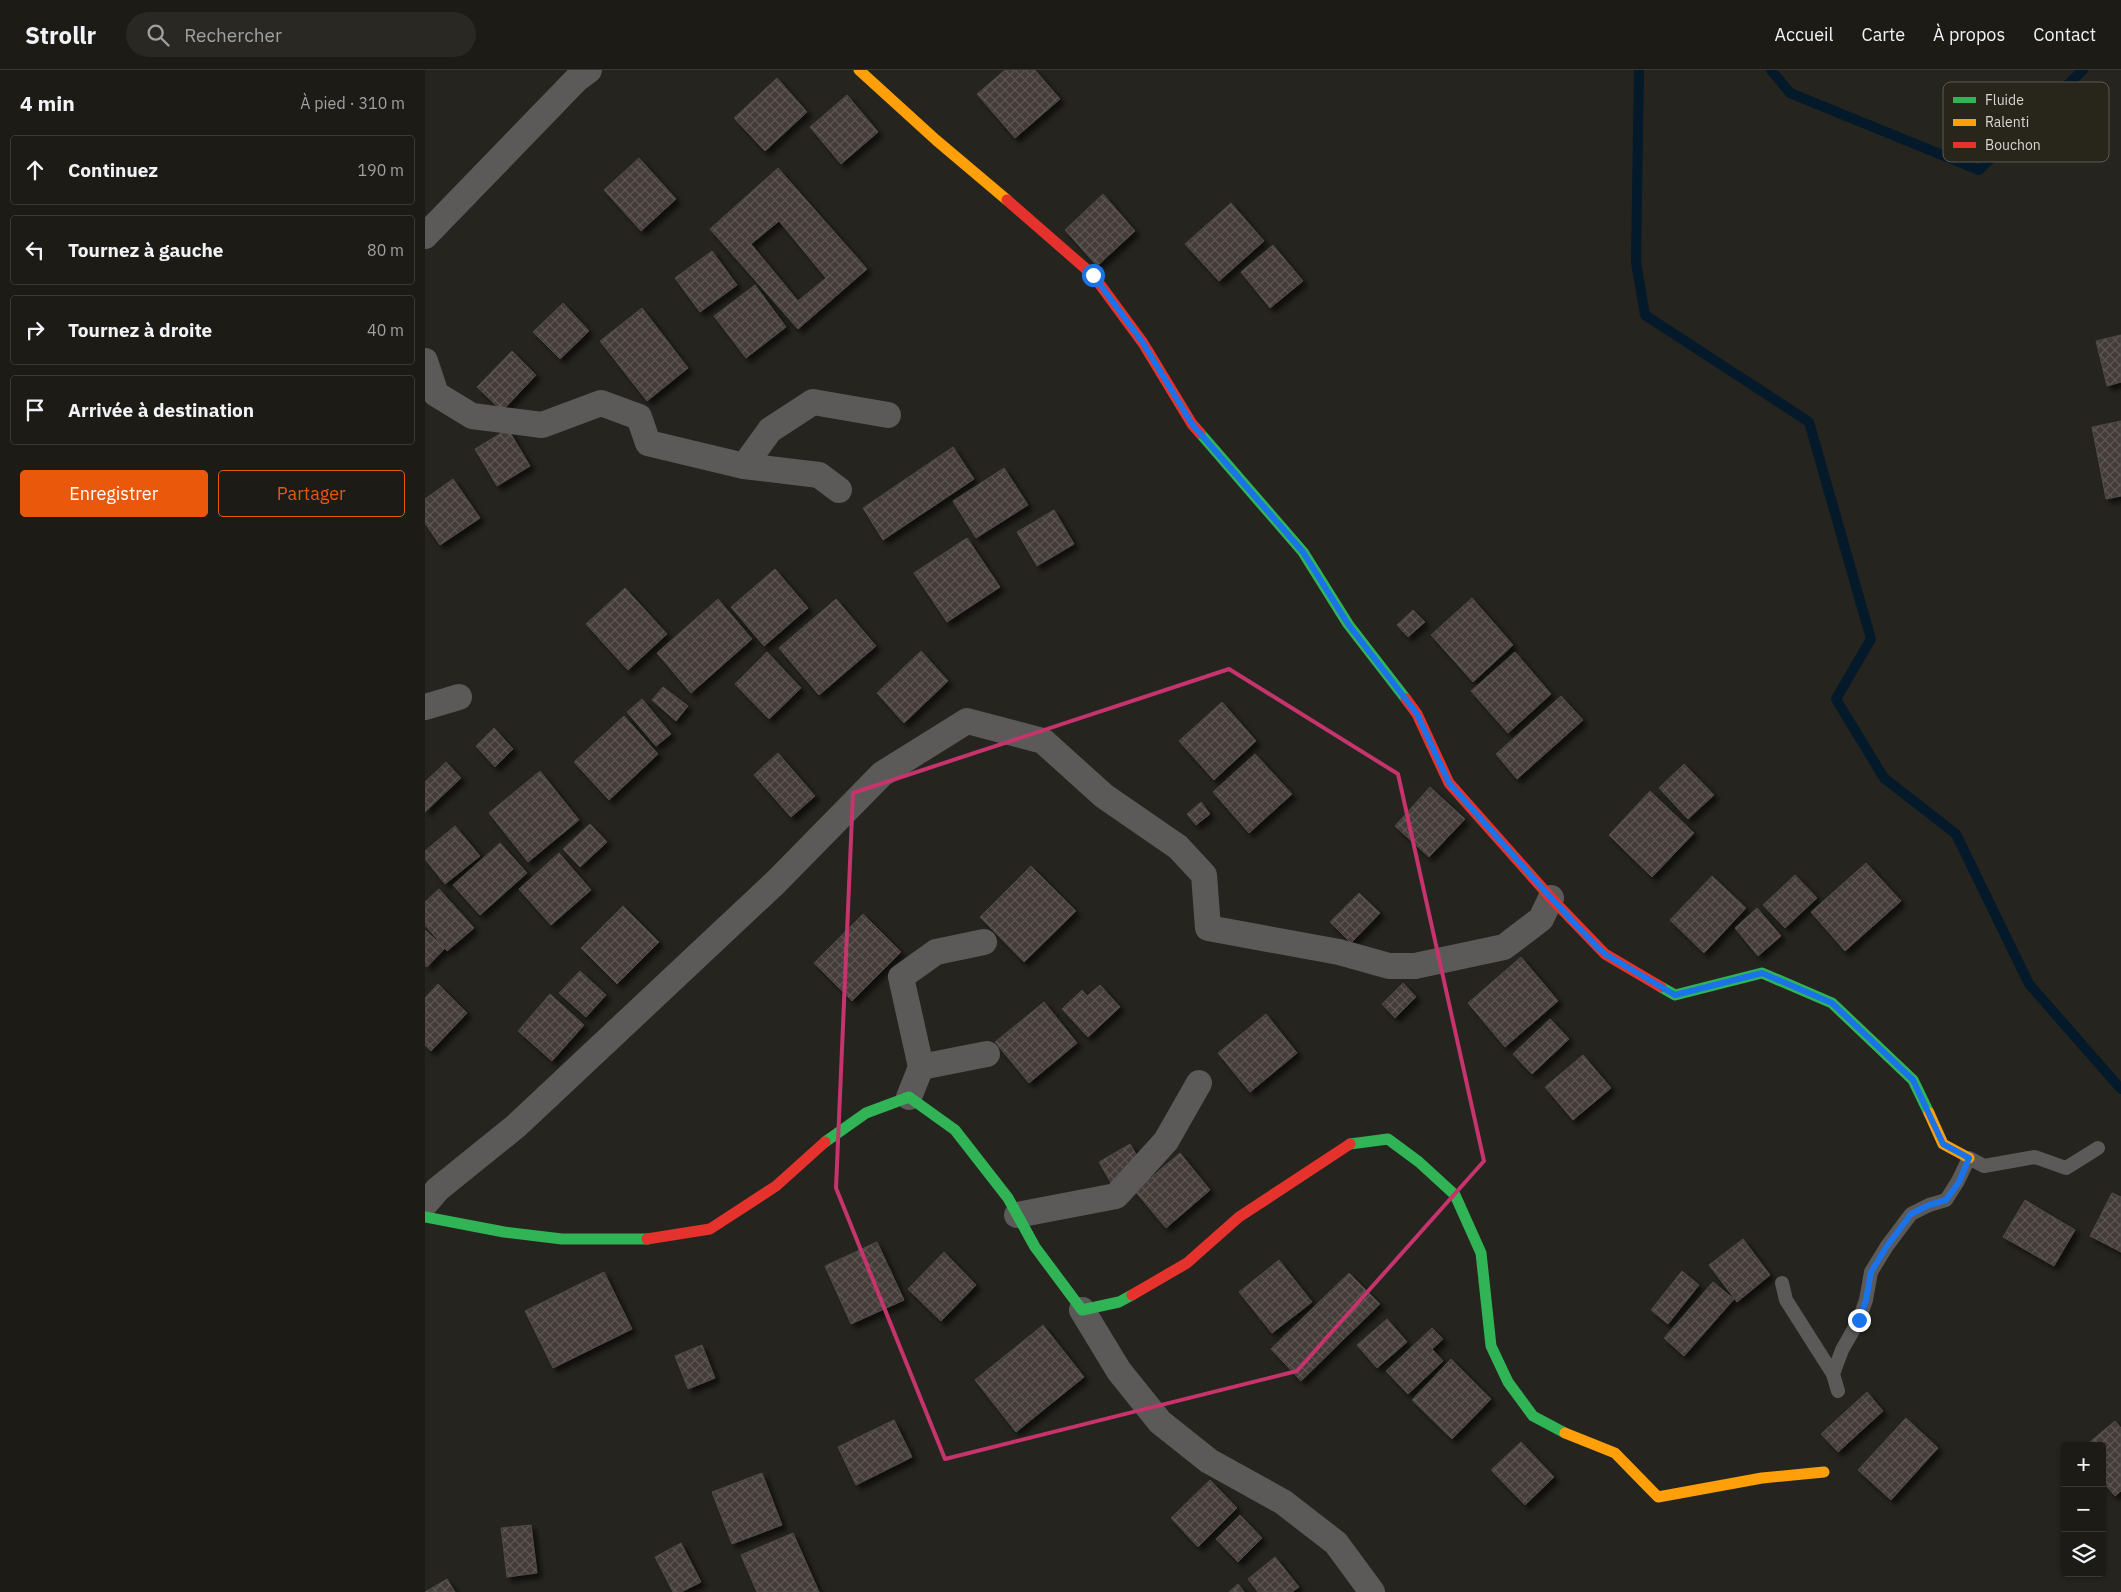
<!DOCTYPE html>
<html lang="fr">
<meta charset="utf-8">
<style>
body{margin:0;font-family:"IBM Plex Sans",sans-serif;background:#292823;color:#f1f3f6}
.controls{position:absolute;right:15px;bottom:15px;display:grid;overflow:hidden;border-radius:5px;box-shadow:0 1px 4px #0004}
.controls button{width:45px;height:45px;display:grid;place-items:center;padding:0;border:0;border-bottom:1px solid #3a3935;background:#1c1b16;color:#f1f3f6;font:25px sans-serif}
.stop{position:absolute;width:15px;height:15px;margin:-11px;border:4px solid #1a73e8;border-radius:50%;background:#fff}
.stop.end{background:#1a73e8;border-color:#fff;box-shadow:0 1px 5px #0008}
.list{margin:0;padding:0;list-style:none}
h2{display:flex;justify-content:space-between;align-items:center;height:65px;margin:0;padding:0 20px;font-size:21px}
h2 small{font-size:16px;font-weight:400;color:#a0a1a1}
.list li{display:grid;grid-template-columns:32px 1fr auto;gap:15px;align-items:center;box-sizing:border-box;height:70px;margin:0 10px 10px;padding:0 10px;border:1px solid #3a3935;border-radius:5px}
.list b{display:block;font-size:19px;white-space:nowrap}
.list em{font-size:16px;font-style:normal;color:#a0a1a1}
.actions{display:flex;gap:10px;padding:15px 20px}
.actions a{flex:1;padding:11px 0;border:1px solid #ea580c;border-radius:5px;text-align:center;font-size:18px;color:#ea580c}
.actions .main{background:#ea580c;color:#fff}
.icon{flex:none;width:28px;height:28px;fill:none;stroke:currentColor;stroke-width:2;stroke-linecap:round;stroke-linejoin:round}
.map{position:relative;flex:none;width:1696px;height:1522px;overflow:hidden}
header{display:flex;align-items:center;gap:30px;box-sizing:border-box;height:70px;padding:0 25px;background:#1c1b16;border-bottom:1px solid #3a3935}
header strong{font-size:24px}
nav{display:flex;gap:28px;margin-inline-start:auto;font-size:18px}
.search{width:350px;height:45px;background:#292823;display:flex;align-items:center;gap:12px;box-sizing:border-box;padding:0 18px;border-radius:28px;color:#a0a1a1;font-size:19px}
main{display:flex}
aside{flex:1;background:#1c1b16}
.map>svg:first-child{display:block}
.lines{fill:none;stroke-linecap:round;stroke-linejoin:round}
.stream{stroke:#041929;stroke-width:10}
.building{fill:url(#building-cross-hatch);stroke:#4e4a47;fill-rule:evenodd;filter:url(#shadow)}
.lane{stroke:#5b5a58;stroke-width:14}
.street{stroke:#5b5a58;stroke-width:26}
.fast{stroke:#30b455;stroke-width:11}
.slow{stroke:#ff9f0a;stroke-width:11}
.jam{stroke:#e5322d;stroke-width:11}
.route{stroke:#1a73e8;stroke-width:6}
.marked{fill:none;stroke:#c5346d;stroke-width:4;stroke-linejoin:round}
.key{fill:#28251b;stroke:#5d5a51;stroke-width:1}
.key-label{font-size:14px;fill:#d8d6d0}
</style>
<header>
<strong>Strollr</strong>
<div class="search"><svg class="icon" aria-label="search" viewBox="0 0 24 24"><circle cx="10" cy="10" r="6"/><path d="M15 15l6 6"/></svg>Rechercher</div>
<nav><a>Accueil</a><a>Carte</a><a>À propos</a><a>Contact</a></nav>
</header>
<main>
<aside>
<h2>4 min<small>À pied · 310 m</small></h2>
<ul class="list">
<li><svg class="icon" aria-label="ahead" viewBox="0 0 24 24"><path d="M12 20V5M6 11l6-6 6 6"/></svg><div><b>Continuez</b></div><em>190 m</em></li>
<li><svg class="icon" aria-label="left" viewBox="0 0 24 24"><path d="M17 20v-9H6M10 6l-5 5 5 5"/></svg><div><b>Tournez à gauche</b></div><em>80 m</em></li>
<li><svg class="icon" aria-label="right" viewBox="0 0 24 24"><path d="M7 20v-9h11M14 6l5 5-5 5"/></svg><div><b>Tournez à droite</b></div><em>40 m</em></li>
<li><svg class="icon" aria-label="arrive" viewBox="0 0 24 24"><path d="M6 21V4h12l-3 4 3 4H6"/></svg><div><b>Arrivée à destination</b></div></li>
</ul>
<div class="actions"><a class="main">Enregistrer</a><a>Partager</a></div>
</aside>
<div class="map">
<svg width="1696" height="1522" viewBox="0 0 1696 1522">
<defs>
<pattern id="building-cross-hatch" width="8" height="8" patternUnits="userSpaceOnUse" patternTransform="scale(1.25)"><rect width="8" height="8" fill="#443b38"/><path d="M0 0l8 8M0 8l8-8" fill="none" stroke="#5e5754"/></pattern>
<filter id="shadow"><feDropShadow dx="4.5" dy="4.5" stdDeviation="2.5" flood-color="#0009"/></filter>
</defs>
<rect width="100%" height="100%" fill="#25241e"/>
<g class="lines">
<g class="stream">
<polyline points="1214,0 1211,192 1220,245 1384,352 1446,569 1411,629 1459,708 1531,764 1604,914 1696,1019"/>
<polyline points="1346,0 1365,23 1554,100 1658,0"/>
</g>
</g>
<g class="building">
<polygon points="580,0 610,0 635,29 590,68 552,24"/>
<polygon points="352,8 382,42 340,81 309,48"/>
<polygon points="422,25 453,62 416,94 385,57"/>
<polygon points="214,88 251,129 216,161 179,120"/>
<path d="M353 98 442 199 373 259 285 159ZM354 151 401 208 373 231 326 174Z"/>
<polygon points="678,124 710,161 672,196 640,160"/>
<polygon points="806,133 839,171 794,211 760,174"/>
<polygon points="848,175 878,211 845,238 816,202"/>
<polygon points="287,181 312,215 275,242 250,208"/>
<polygon points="330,215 361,257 321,288 289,246"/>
<polygon points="138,233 164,261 135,289 108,262"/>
<polygon points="217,238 263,298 222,331 175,271"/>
<polygon points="1696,265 1696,312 1682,316 1671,271"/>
<polygon points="87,281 111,305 77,341 52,317"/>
<polygon points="1696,351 1696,426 1681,429 1667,357"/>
<polygon points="83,359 105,396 72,416 50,379"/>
<polygon points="528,377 549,409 458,470 438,438"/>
<polygon points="579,398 603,435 551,468 528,431"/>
<polygon points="28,409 55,448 15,475 0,453 0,429"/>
<polygon points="629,440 649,474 612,496 592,462"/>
<polygon points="542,468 575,517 522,552 489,503"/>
<polygon points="350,499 383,538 339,576 306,537"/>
<polygon points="200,518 242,564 203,600 161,554"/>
<polygon points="1047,528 1088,575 1048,612 1006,565"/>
<polygon points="293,529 327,569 266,623 232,583"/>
<polygon points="411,529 451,576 394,625 354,578"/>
<polygon points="988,540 1000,552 983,567 972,555"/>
<polygon points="496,581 523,611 479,653 452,623"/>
<polygon points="342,582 376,618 344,649 310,614"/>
<polygon points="1090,582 1126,624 1083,663 1046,621"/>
<polygon points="238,617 263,636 251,651 227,630"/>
<polygon points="1136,626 1158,650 1092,709 1071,684"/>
<polygon points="217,629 246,664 231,676 202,642"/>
<polygon points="797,632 831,671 789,710 754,671"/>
<polygon points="199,646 233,684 184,730 149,692"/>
<polygon points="69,658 88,679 70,697 51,676"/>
<polygon points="353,683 390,726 366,747 329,705"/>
<polygon points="830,684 867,724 824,763 788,722"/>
<polygon points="21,692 36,708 0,742 0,712"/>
<polygon points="1259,694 1289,725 1263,749 1234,718"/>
<polygon points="115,701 154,750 103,792 64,743"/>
<polygon points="1005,717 1040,749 1004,787 970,756"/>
<polygon points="1225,721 1269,763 1227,807 1184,765"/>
<polygon points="776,732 785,744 771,755 762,744"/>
<polygon points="165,754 182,772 155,797 138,779"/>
<polygon points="30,756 55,786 20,814 0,789 0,781"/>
<polygon points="75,773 102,803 55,845 28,815"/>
<polygon points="134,783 166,820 126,855 94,819"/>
<polygon points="1441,793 1476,831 1420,881 1386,842"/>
<polygon points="606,796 651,841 599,892 555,847"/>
<polygon points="1370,805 1392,828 1360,858 1338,835"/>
<polygon points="1287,806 1321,838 1279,883 1245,850"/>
<polygon points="14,819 49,858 22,881 0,855 0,832"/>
<polygon points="934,823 955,843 926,873 905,852"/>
<polygon points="198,836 234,872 192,914 156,878"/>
<polygon points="1332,838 1356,866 1333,886 1310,858"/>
<polygon points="438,844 476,882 427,931 389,893"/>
<polygon points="0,860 20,878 2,897 0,895"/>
<polygon points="1096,887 1133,931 1080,977 1043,933"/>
<polygon points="155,901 181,925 161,947 134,923"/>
<polygon points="978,913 991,927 970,948 957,934"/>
<polygon points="13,914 42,943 6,981 0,975 0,928"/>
<polygon points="675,915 695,937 663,967 637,939 657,920 662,926"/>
<polygon points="125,924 159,955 127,991 93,961"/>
<polygon points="619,932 652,973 604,1013 570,972"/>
<polygon points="841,944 872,983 825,1022 793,983"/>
<polygon points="1125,949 1144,969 1107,1004 1088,984"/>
<polygon points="1158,985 1186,1018 1148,1050 1120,1017"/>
<polygon points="705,1074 717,1094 686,1113 674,1092"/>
<polygon points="755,1083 785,1120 741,1158 710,1121"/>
<polygon points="1687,1123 1696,1127 1696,1182 1665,1166"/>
<polygon points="1600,1130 1650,1160 1629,1196 1578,1167"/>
<polygon points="1318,1169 1345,1205 1312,1232 1284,1195"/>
<polygon points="452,1172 479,1230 426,1254 400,1196"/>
<polygon points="519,1182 551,1215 516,1251 483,1219"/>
<polygon points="854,1190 887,1232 847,1263 814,1222"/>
<polygon points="1257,1201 1274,1215 1243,1254 1226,1240"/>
<polygon points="179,1202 207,1259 128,1298 100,1241"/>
<polygon points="924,1203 955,1234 923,1265 893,1233"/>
<polygon points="1288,1212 1309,1229 1259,1286 1239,1268"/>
<polygon points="893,1233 923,1265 876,1311 846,1279"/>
<polygon points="962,1249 982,1272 952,1298 932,1275"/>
<polygon points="618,1255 659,1307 591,1362 550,1310"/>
<polygon points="1007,1258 1018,1269 1007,1279 1018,1291 983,1324 961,1301"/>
<polygon points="277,1275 290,1308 263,1319 250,1286"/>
<polygon points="1026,1289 1066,1329 1027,1369 987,1330"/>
<polygon points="1442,1322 1458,1341 1413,1382 1396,1364"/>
<polygon points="1481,1348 1513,1378 1466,1430 1433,1400"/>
<polygon points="469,1350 487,1387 431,1415 413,1377"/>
<polygon points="1690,1351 1696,1358 1696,1421 1690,1426 1677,1411 1677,1376 1660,1376"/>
<polygon points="1096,1372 1129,1407 1100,1435 1066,1400"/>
<polygon points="337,1403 357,1455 307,1474 287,1422"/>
<polygon points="785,1410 812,1438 773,1477 746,1448"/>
<polygon points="815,1445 837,1468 813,1492 791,1469"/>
<polygon points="106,1455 112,1503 82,1507 76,1458"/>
<polygon points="368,1463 394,1522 332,1522 316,1485"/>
<polygon points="256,1473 276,1512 256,1522 248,1522 230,1487"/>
<polygon points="850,1487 874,1517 867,1522 833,1522 823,1509"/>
<polygon points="22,1509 30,1522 0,1522"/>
<polygon points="813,1514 819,1522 804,1522"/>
</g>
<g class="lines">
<g class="lane">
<polyline points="1357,1213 1361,1230 1408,1304"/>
<polyline points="1413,1321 1408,1304 1417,1280 1434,1250 1441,1230 1446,1202 1462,1176 1486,1144 1504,1135 1521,1130 1533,1111 1544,1088 1559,1096 1610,1087 1641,1098 1673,1078"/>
</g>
<g class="street">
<polyline points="0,166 152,9 164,0"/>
<polyline points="0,291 11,324 47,346 117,355 176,333 214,347 223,373 319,396 394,405 414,420"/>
<polyline points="319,396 345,360 388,332 463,345"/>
<polyline points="0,637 34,627"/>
<polyline points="496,997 562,984"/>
<polyline points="484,1027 496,997 476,907 511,882 559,872"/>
<polyline points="0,1134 13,1119 91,1056 351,812 457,704 542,651 618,671 679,726 753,777 779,805 783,858 914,882 964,896 990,896 1079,877 1116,849 1126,828"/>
<polyline points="592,1145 691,1126 741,1071 774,1013"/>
<polyline points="657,1240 694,1301 735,1352 784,1391 858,1432 911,1473 947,1522"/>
</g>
<g class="fast">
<polyline points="775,363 878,482 923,554 981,629"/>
<polyline points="1236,917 1250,925 1337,903 1407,933 1488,1010 1504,1043"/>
<polyline points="400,1072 441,1043 484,1027 530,1060 583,1128 610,1177 657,1240 694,1232 707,1225"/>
<polyline points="925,1074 963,1069 994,1092 1030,1125 1056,1183 1066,1276 1083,1312 1108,1346 1140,1363"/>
<polyline points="0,1147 79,1162 137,1169 222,1169"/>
</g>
<g class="slow">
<polyline points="434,0 511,70 582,130"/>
<polyline points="1504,1043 1518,1074 1544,1088"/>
<polyline points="1140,1363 1190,1383 1233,1427 1337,1408 1399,1402"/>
</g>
<g class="jam">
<polyline points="582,130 668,205 718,273 767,354 775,363"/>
<polyline points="981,629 992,644 1024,713 1126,828 1180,884 1236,917"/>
<polyline points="222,1169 285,1159 351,1116 400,1072"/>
<polyline points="707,1225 762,1193 814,1147 925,1074"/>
</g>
</g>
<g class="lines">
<polyline class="route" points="668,205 718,273 767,354 878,482 923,554 992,644 1024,713 1126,828 1172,877 1180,884 1250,925 1337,903 1407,933 1488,1010 1518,1074 1544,1088 1534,1112 1521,1130 1504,1135 1486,1144 1462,1176 1446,1202 1441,1230 1434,1250"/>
</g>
<path class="marked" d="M804 599 973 704 1059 1091 872 1301 520 1389 411 1118 428 723Z"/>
<rect x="1518" y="12" width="166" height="80" rx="8" class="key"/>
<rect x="1528" y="27" width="23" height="6" fill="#30b455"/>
<rect x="1528" y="49" width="23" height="7" fill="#ff9f0a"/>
<rect x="1528" y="72" width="23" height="6" fill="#e5322d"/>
<g class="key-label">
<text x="1560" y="35">Fluide</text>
<text x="1560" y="57">Ralenti</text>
<text x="1560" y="80">Bouchon</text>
</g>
</svg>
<div class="controls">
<button>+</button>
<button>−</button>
<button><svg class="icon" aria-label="layers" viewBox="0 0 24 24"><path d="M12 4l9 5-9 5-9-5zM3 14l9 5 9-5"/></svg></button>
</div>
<div class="stop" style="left:668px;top:205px"></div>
<div class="stop end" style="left:1434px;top:1250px"></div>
</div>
</main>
